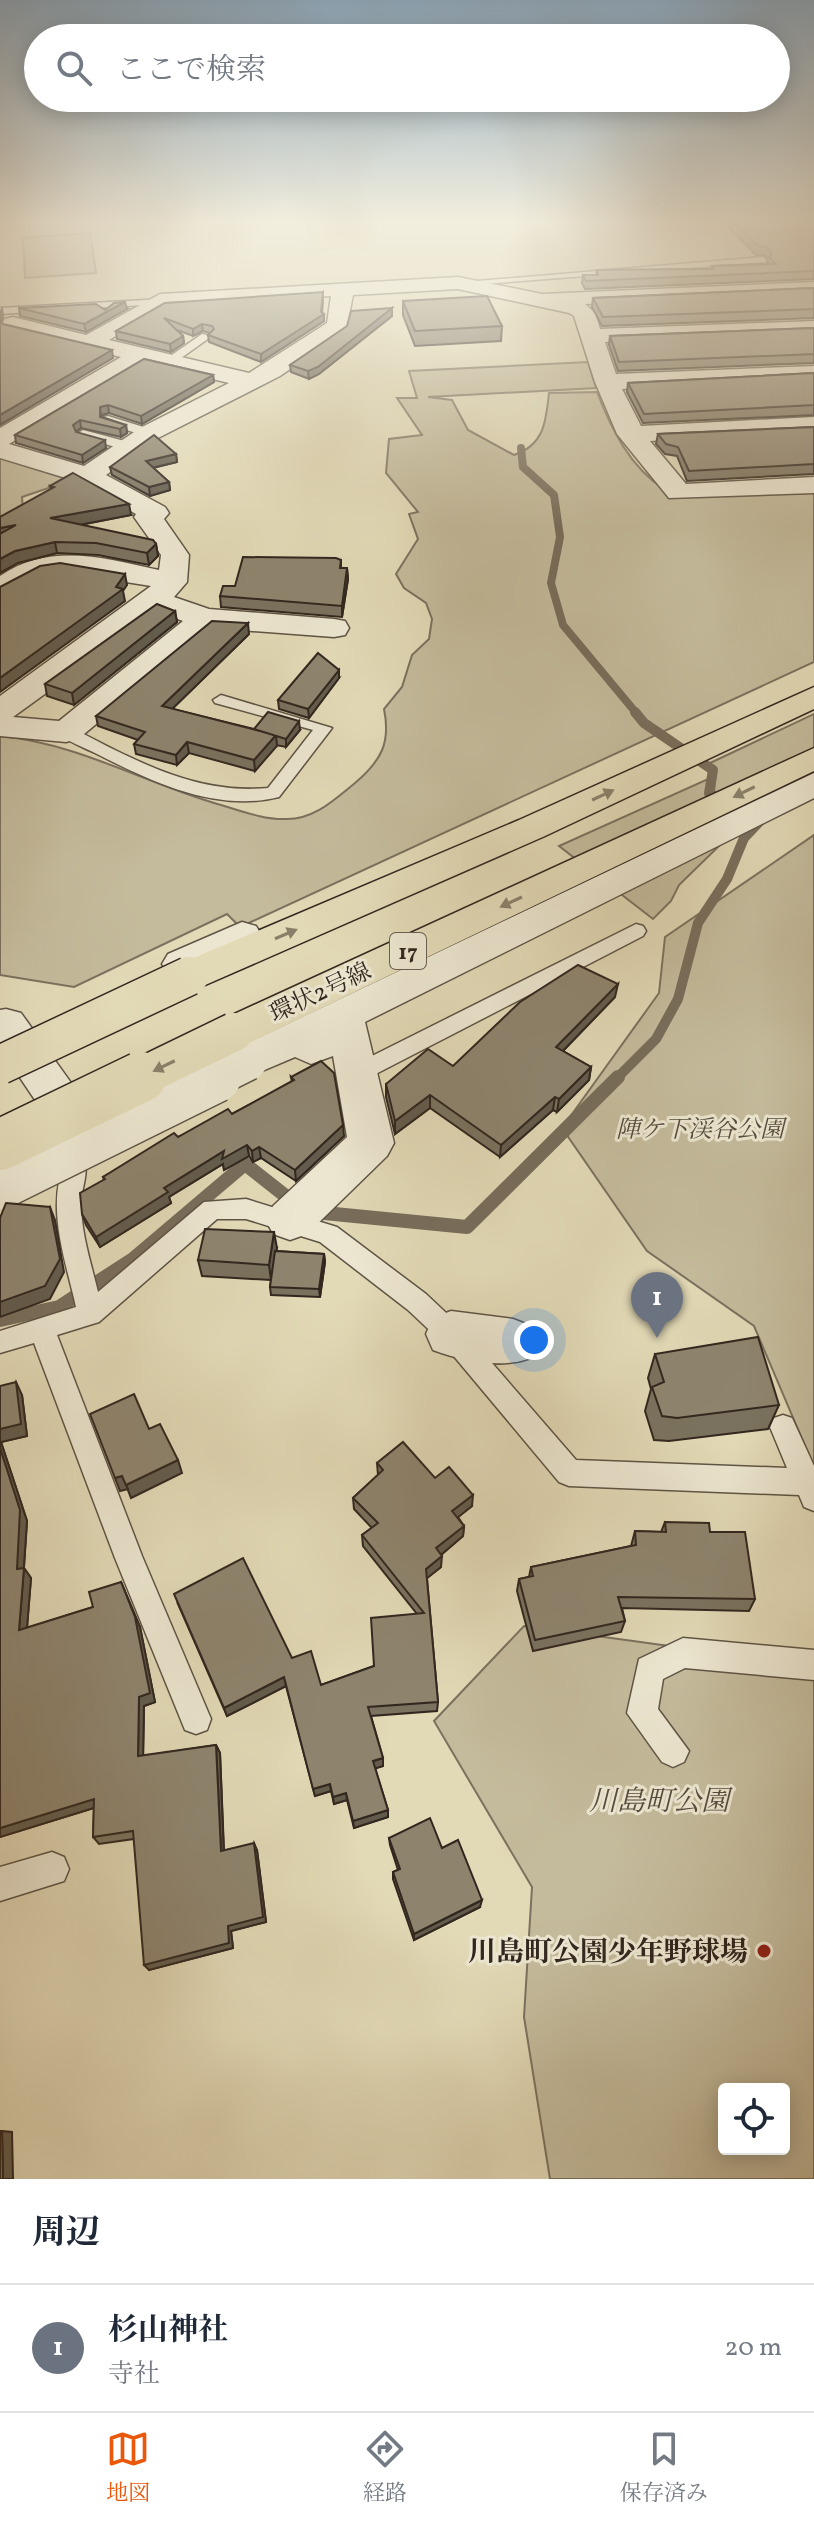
<!DOCTYPE html>
<html lang="ja">
<meta charset="utf-8">
<style>
body{margin:0;font-family:Vollkorn,"Noto Serif JP",serif;background:#f2f2f3;color:#1f2937}
.controls{position:absolute;right:24px;bottom:24px;display:grid;overflow:hidden;border-radius:8px;box-shadow:0 4px 20px #0003}
.controls button{width:72px;height:72px;display:grid;place-items:center;padding:0;border:0;border-bottom:2px solid #e0e1e3;background:#fff;color:#1f2937;font:40px sans-serif}
.you{position:absolute;left:534px;top:1340px;width:28px;height:28px;margin:-20px;border:6px solid #fff;border-radius:50%;background:#1a73e8;box-shadow:0 0 0 12px #1a73e833}
.badge{display:grid;place-items:center;width:52px;height:52px;border-radius:50%;background:#ea580c;color:#fff;font-size:26px;font-weight:700}
.pin{position:absolute;translate:-50% -66px;filter:drop-shadow(0 2px 4px #0008)}
.pin::after{content:'';position:absolute;top:42px;width:28px;height:24px;background:inherit;clip-path:polygon(0 0,100% 0,50% 100%)}
.list{margin:0;padding:0;list-style:none}
h2{display:flex;justify-content:space-between;align-items:center;height:104px;margin:0;padding:0 32px;font-size:34px}
h2 small{font-size:26px;font-weight:400;color:#747a83}
.list li{display:grid;grid-template-columns:52px 1fr auto;gap:24px;align-items:center;box-sizing:border-box;height:128px;padding:0 32px;border-top:2px solid #e0e1e3}
.list b{display:block;font-size:30px;white-space:nowrap}
.list p{margin:0;font-size:26px;white-space:nowrap;color:#747a83}
.list em{font-size:26px;font-style:normal;color:#747a83}
.icon{flex:none;width:44px;height:44px;fill:none;stroke:currentColor;stroke-width:2;stroke-linecap:round;stroke-linejoin:round}
.map{position:relative;flex:none;width:814px;height:2179px;overflow:hidden}
.search{position:absolute;background:#fff;box-shadow:0 4px 20px #0003;left:24px;right:24px;top:24px;height:88px;display:flex;align-items:center;gap:20px;box-sizing:border-box;padding:0 28px;border-radius:44px;color:#747a83;font-size:30px}
.sheet{height:232px;background:#fff}
nav{display:flex;justify-content:space-around;align-items:center;box-sizing:border-box;height:112px;border-top:2px solid #e0e1e3;background:#fff;font-size:22px;color:#747a83}
nav a{display:grid;justify-items:center;gap:4px}
nav .on{color:#ea580c}
.map>svg:first-child{display:block}
.green{fill:#c4bb9c;stroke:#7b715e;stroke-width:2;fill-rule:evenodd}
.lines{fill:none;stroke-linecap:round;stroke-linejoin:round}
.stream-far2{stroke:#786d5b;stroke-width:8}
.stream-far1{stroke:#786d5b;stroke-width:10}
.stream{stroke:#786d5b;stroke-width:14}
.lane-casing{stroke:#5e5445;stroke-width:3}
.street-casing{stroke:#5e5445;stroke-width:3}
.primary-casing{stroke:#32271f;stroke-width:3}
.lane{fill:#ece6d0;fill-rule:evenodd}
.street{fill:#ece6d0;fill-rule:evenodd}
.primary{fill:#e2d9b6;fill-rule:evenodd}
.street-bridge-far1-casing{stroke:#5e5445;stroke-width:41;stroke-linecap:butt}
.street-bridge-casing{stroke:#5e5445;stroke-width:53;stroke-linecap:butt}
.primary-bridge-far1-casing{stroke:#32271f;stroke-width:41;stroke-linecap:butt}
.primary-bridge-casing{stroke:#32271f;stroke-width:53;stroke-linecap:butt}
.street-bridge-far1{stroke:#ece6d0;stroke-width:38}
.street-bridge{stroke:#ece6d0;stroke-width:50}
.primary-bridge-far1{stroke:#e2d9b6;stroke-width:38}
.primary-bridge{stroke:#e2d9b6;stroke-width:50}
.wall{fill:#7a725f;stroke:#32271f;stroke-width:2}
.shaded-wall{fill:#635c4d;stroke:#32271f;stroke-width:2}
.building{fill:#8e846e;stroke:#32271f;stroke-width:2}
.oneway{fill:#8a806a}
.poi-dot{fill:#8f2418;stroke:#ece6d0;stroke-width:3}
.labels{text-anchor:middle;stroke-width:6;stroke-linejoin:round;paint-order:stroke}
.shield{fill:#ece6d0;stroke:#6a6054;stroke-width:2}
.shield-label{font-size:22px;font-weight:bold;fill:#32271f}
.street-label{font-size:24px;fill:#32271f;stroke:#ece6d0}
.park-label{font-size:24px;font-style:italic;fill:#564c3e;stroke:#ece6d0}
.near-park-label{font-size:28px;font-style:italic;fill:#564c3e;stroke:#ece6d0}
.near-poi-label{font-size:28px;font-weight:bold;fill:#32271f;stroke:#ece6d0;text-anchor:end}
</style>
<div class="map">
<svg width="814" height="2179" viewBox="0 0 814 2179">
<rect width="100%" height="100%" fill="#e2d9b6"/>
<filter id="stains"><feTurbulence type="fractalNoise" baseFrequency=".0025" numOctaves="4"/><feColorMatrix values="0 0 0 0 .2 0 0 0 0 .09 0 0 0 0 .02 0 0 0 .5 -.17"/></filter>
<radialGradient id="worn" r=".72"><stop offset=".6" stop-color="#630" stop-opacity="0"/><stop offset="1" stop-color="#630" stop-opacity=".3"/></radialGradient>
<g class="green">
<polygon points="90,233 96,273 25,278 23,238"/>
<path d="M588 362 596 388 428 397 452 400 468 430 514 455C544 445 546 422 549 393L597 392C611 429 630 467 664 489L814 490V662L240 927 227 914 74 987 0 975V736C77 743 147 784 221 805 241 811 265 820 287 819 315 819 335 799 355 783 381 761 391 743 384 709L402 687 412 655 429 639 432 619 426 603 404 588 396 574 418 539 409 514 418 512 386 473 389 439 422 435 397 398H417L409 371Z"/>
<polygon points="0,457 72,480 22,497 23,510 0,538"/>
<polygon points="814,714 814,760 734,806 714,791 716,773 710,763"/>
<polygon points="708,779 707,793 732,810 724,823 721,844 679,885 671,901 653,919 559,846"/>
<polygon points="814,835 814,1467 754,1326 647,1251 562,1128 659,993 665,937"/>
<path d="M524 1626 814 1666V2179H550L524 2017 532 1887 434 1721ZM724 2089H784V2149H724Z"/>
</g>
<g class="lines">
<polyline class="stream-far2" points="521,448 523,467 554,495 560,537 551,583 563,625 637,714"/>
<g class="stream-far1">
<polyline points="635,712 644,723 713,770 709,793 723,802"/>
<polyline points="616,1079 656,1039 678,999 698,923 727,879 744,838 763,818"/>
</g>
<g class="stream">
<polyline points="314,1212 467,1227 618,1077"/>
<polyline points="0,1320 59,1307 133,1259 245,1164 297,1205"/>
</g>
<defs>
<g id="lane">
<polygon points="763,257 767,262 458,286 453,283"/>
<polygon points="164,299 160,304 0,314 0,308"/>
<polygon points="202,334 212,336 174,363 166,363 166,359"/>
<polygon points="108,416 153,430 155,433 149,437 104,423 104,417"/>
<polygon points="83,430 132,443 133,446 127,450 78,437 77,434"/>
<path d="M221 695 332 728 279 797C216 813 150 781 95 753 83 747 67 742 58 732L60 728H72C134 760 196 795 268 788L313 730 215 703 213 700Z"/>
<polygon points="636,924 643,926 646,931 643,936 366,1079 358,1081 347,1073 350,1067"/>
<path d="M75 1156 83 1158C90 1171 81 1189 81 1203 81 1233 91 1263 98 1292L204 1202 246 1199 337 1227 426 1294 460 1326 576 1460 787 1468 770 1427 774 1418 783 1415 792 1418 814 1466V1511L804 1507 799 1495 569 1486 559 1482 442 1342 408 1310 320 1242 246 1219H217L99 1322 57 1335 142 1556 211 1719 207 1730 196 1734 185 1730 115 1558 34 1343 0 1353V1331L76 1307C66 1261 44 1204 67 1158Z"/>
<polygon points="683,1638 814,1650 814,1680 685,1668 663,1679 658,1709 689,1751 684,1762 673,1767 662,1762 627,1713 639,1659"/>
<polygon points="52,1852 64,1857 69,1869 64,1881 0,1901 0,1867"/>
</g>
<g id="street">
<path d="M458 277 542 294 814 282V294L585 304 595 313 600 329 814 321V335L605 342 616 374 814 366V380L622 389 641 426 814 417V433L650 441 686 484 814 477V493L669 498 617 434 595 382 574 316 569 313 458 289 353 295 346 331 280 376 158 438 106 475 165 507 169 513 164 519 189 555 187 582 174 597 209 609 334 619 345 621 349 628 345 635 334 637 212 628 78 739 66 742 0 736V696L151 586 63 572 42 575 0 598V576C50 542 104 558 159 570L161 555 134 517 136 514 79 482 0 458V428L121 357 5 329 2 324 5 319 13 317 86 335 160 294ZM331 296 327 323 249 373 109 340 165 307ZM145 363 229 383 140 428 84 466 9 444ZM158 612 183 621 59 721 13 717Z"/>
<polygon points="814,773 814,798 365,1022 394,1143 387,1156 307,1234 290,1240 273,1234 266,1220 273,1206 347,1137 333,1056 311,1064 295,1057 248,1077 233,1072 226,1061 233,1050"/>
<path d="M242 922 256 926 262 936C250 956 190 981 168 974L162 964 168 954Z"/>
<polygon points="6,1009 21,1013 102,1126 109,1139 102,1152 86,1157 70,1152 0,1048 0,1010"/>
<path d="M451 1311 513 1319 531 1326 539 1342 531 1358C501 1369 463 1361 433 1350L426 1334 433 1318Z"/>
</g>
<g id="primary">
<polygon points="814,687 814,709 545,836 203,986 189,990 175,986 169,976 175,966 519,820"/>
<polygon points="814,748 814,771 249,1043 234,1048 219,1043 213,1032 219,1021"/>
</g>
</defs>
<use href="#lane" class="lane-casing"/>
<use href="#street" class="street-casing"/>
<use href="#primary" class="primary-casing"/>
<use href="#lane" class="lane"/>
<use href="#street" class="street"/>
<use href="#primary" class="primary"/>
<defs>
<polyline id="street-bridge-far1" points="212,1079 248,1061"/>
<polyline id="street-bridge" points="0,1184 216,1077"/>
<g id="primary-bridge-far1">
<polyline points="0,1065 189,976"/>
<polyline points="137,1079 234,1032"/>
</g>
<polyline id="primary-bridge" points="0,1145 141,1077"/>
</defs>
<use href="#street-bridge-far1" class="street-bridge-far1-casing"/>
<use href="#street-bridge" class="street-bridge-casing"/>
<use href="#primary-bridge-far1" class="primary-bridge-far1-casing"/>
<use href="#primary-bridge" class="primary-bridge-casing"/>
<use href="#street-bridge-far1" class="street-bridge-far1"/>
<use href="#street-bridge" class="street-bridge"/>
<use href="#primary-bridge-far1" class="primary-bridge-far1"/>
<use href="#primary-bridge" class="primary-bridge"/>
</g>
<g class="wall">
<polygon points="723,222 814,222 814,280 814,279 585,289 582,283 583,275 596,275 597,270 712,269 712,266 767,264 768,259 765,255 756,255"/>
<polygon points="814,288 814,319 814,318 602,326 592,307 593,298"/>
<polygon points="323,300 322,313 324,321 261,362 209,342 208,335 210,333 203,331 193,336 177,330 183,336 184,343 171,352 117,339 116,331 165,303"/>
<polygon points="403,301 502,326 501,341 415,346 403,315"/>
<polygon points="19,308 127,309 86,332 20,316"/>
<polygon points="392,308 392,316 319,374 309,379 291,372 290,365"/>
<polygon points="814,328 814,364 814,363 618,371 609,345 610,336"/>
<polygon points="144,359 213,375 214,382 142,424 109,413 102,415 102,417 126,425 127,433 121,437 81,428 76,432 106,448 83,463 16,443 15,435"/>
<polygon points="814,373 814,415 643,423 627,392 628,383"/>
<polygon points="814,427 814,474 687,481 677,456 665,454 656,444 658,434"/>
<polygon points="176,454 177,462 153,468 169,482 170,490 150,496 112,475 110,467"/>
<polygon points="50,486 131,515 80,525 156,544 158,556 149,565 98,555 57,553 18,563 0,573 0,528 51,489"/>
<polygon points="341,560 341,568 347,568 348,579 342,617 221,607 220,596 235,586"/>
<polygon points="175,611 177,622 74,705 47,696 45,684"/>
<polygon points="249,634 172,709 254,729 300,730 286,747 276,745 255,771 189,753 177,765 136,754 134,744 138,740 98,726 96,716"/>
<polygon points="339,678 309,718 279,709 278,700"/>
<polygon points="615,997 563,1051 591,1067 589,1080 557,1112 553,1110 500,1157 430,1108 395,1134 386,1097 386,1084 453,1066"/>
<polygon points="291,1077 344,1136 296,1181 261,1158 253,1162 249,1156 224,1170 223,1164 169,1197 171,1203 100,1247 86,1225 82,1214 104,1180 103,1177 178,1137 232,1114 292,1082"/>
<polygon points="277,1248 276,1251 324,1254 325,1262 320,1297 271,1295 270,1287 271,1280 202,1276 198,1260"/>
<polygon points="655,1354 779,1405 768,1429 669,1441 654,1440 645,1411 651,1389 648,1378"/>
<polygon points="0,1386 22,1395 27,1436 1,1442 27,1521 24,1568 31,1578 27,1628 93,1607 121,1582 140,1627 155,1702 144,1706 143,1756 216,1745 220,1753 224,1850 257,1850 266,1922 231,1931 233,1948 149,1970 134,1839 99,1844 93,1837 94,1808 0,1837"/>
<polygon points="377,1463 435,1478 472,1506 458,1517 464,1526 463,1536 441,1555 441,1567 427,1578 438,1702 437,1711 371,1716 383,1758 383,1766 375,1768 388,1810 388,1817 354,1828 347,1800 334,1804 331,1791 315,1796 286,1686 227,1716 178,1604 292,1658 321,1685 374,1666 417,1614 363,1546 362,1535 372,1528 354,1509 353,1498 378,1475"/>
<polygon points="665,1522 710,1532 755,1599 749,1611 622,1608 625,1621 621,1632 533,1651 517,1591 519,1579 529,1577 531,1567 631,1546 635,1531 661,1532"/>
<polygon points="389,1838 442,1848 480,1907 414,1940 393,1879 393,1872 398,1870 390,1845"/>
</g>
<g class="shaded-wall">
<polygon points="323,292 322,315 324,314 324,321 261,362 261,354"/>
<polygon points="125,302 127,309 86,332 84,324"/>
<polygon points="392,308 392,316 319,374 309,379 308,371"/>
<polygon points="2,309 3,317 0,324 0,312"/>
<polygon points="202,324 203,331 193,336 193,329"/>
<polygon points="183,336 184,343 171,352 170,344"/>
<polygon points="112,350 113,358 0,425 0,415"/>
<polygon points="213,375 214,382 142,424 141,416"/>
<polygon points="108,405 109,413 102,415 102,425 100,407"/>
<polygon points="80,420 81,428 74,433 73,425"/>
<polygon points="126,425 127,433 121,437 120,429"/>
<polygon points="105,440 106,448 83,463 82,455"/>
<polygon points="176,454 177,462 147,469 146,461"/>
<polygon points="169,482 170,490 150,496 149,487"/>
<polygon points="129,504 131,515 53,530 50,518"/>
<polygon points="16,525 0,540 0,528"/>
<polygon points="55,542 57,553 18,563 0,573 0,559 15,551"/>
<polygon points="156,544 158,556 149,565 147,553"/>
<polygon points="347,568 348,579 342,617 342,606"/>
<polygon points="125,574 127,585 123,591 125,601 0,692 0,678 116,587"/>
<polygon points="175,611 177,622 74,705 72,693"/>
<polygon points="248,623 249,634 164,717 162,706"/>
<polygon points="339,670 339,678 309,718 308,709"/>
<polygon points="299,721 300,730 286,747 286,739"/>
<polygon points="276,735 277,746 255,771 254,760"/>
<polygon points="187,742 189,753 177,765 176,755"/>
<polygon points="618,984 615,997 554,1060 556,1047"/>
<polygon points="591,1067 589,1080 557,1112 559,1099"/>
<polygon points="430,1095 430,1108 395,1134 395,1121"/>
<polygon points="555,1097 553,1110 500,1157 501,1145"/>
<polygon points="343,1125 344,1136 296,1181 295,1170"/>
<polygon points="247,1145 249,1156 224,1170 223,1164 169,1197 171,1203 100,1247 96,1237 164,1188 224,1151"/>
<polygon points="259,1147 261,1158 253,1162 252,1151"/>
<polygon points="50,1207 55,1220 64,1272 50,1299 0,1317 0,1302"/>
<polygon points="274,1232 277,1248 271,1280 269,1265"/>
<polygon points="324,1254 325,1262 320,1297 319,1289"/>
<polygon points="16,1382 22,1395 27,1436 1,1442 27,1521 23,1579 17,1569 0,1448 0,1429"/>
<polygon points="178,1460 182,1473 131,1498 126,1485"/>
<polygon points="122,1476 128,1489 120,1491 115,1478"/>
<polygon points="473,1495 472,1506 452,1522 452,1511"/>
<polygon points="464,1526 463,1536 436,1559 436,1548"/>
<polygon points="442,1556 441,1567 426,1579 426,1569"/>
<polygon points="24,1568 31,1578 26,1640 19,1630"/>
<polygon points="121,1582 140,1627 155,1702 144,1706 143,1764 138,1756 139,1697"/>
<polygon points="284,1677 286,1686 227,1716 224,1708"/>
<polygon points="216,1745 220,1753 224,1857 221,1851"/>
<polygon points="383,1758 383,1766 374,1769 373,1761"/>
<polygon points="330,1784 331,1791 315,1796 313,1789"/>
<polygon points="346,1793 347,1800 334,1804 333,1797"/>
<polygon points="94,1799 100,1806 0,1837 0,1828"/>
<polygon points="388,1810 388,1817 354,1828 353,1821"/>
<polygon points="254,1843 257,1850 266,1922 231,1931 233,1948 149,1970 144,1965 228,1926"/>
<polygon points="482,1900 480,1907 414,1940 414,1934"/>
<polygon points="2,2131 12,2132 13,2179 3,2179"/>
</g>
<g class="building">
<polygon points="733,222 814,222 814,271 586,281 583,275 598,275 597,270 714,269 712,266 776,264 769,257 772,254 767,247 758,246"/>
<polygon points="814,288 814,309 603,317 593,298"/>
<polygon points="323,292 321,312 324,314 261,354 208,335 214,329 212,326 202,324 193,329 164,318 183,336 170,344 116,331 165,303"/>
<polygon points="487,296 502,326 415,331 403,301"/>
<polygon points="125,302 84,324 19,308 96,304 105,310 114,303"/>
<polygon points="392,308 318,367 308,371 290,365 347,326 351,311"/>
<polygon points="0,321 3,324 112,350 0,415"/>
<polygon points="814,328 814,354 619,362 610,336"/>
<polygon points="144,359 213,375 141,416 108,405 100,407 100,417 126,425 120,429 80,420 73,425 76,432 105,440 82,455 15,435"/>
<polygon points="814,373 814,405 644,414 628,383"/>
<polygon points="814,427 814,464 689,471 678,447 666,444 658,434"/>
<polygon points="154,435 176,454 146,461 169,482 149,487 110,467"/>
<polygon points="73,473 129,504 50,518 153,540 156,544 147,553 96,543 55,542 15,551 0,559 0,534 16,525 0,528 0,517 54,487 50,486"/>
<polygon points="243,557 336,558 341,560 340,568 347,568 342,606 220,596 223,586 235,586"/>
<polygon points="60,563 125,574 116,587 123,589 0,678 0,587 40,566"/>
<polygon points="157,604 175,611 72,693 45,684"/>
<polygon points="212,621 248,623 162,706 276,735 254,760 187,742 176,755 134,744 145,732 96,716"/>
<polygon points="318,653 339,670 308,709 278,700"/>
<polygon points="268,712 299,721 286,739 254,729"/>
<polygon points="578,965 618,984 556,1047 591,1067 559,1099 555,1097 501,1145 430,1095 395,1121 386,1084 428,1049 453,1066 520,1002"/>
<polygon points="321,1061 334,1073 343,1125 295,1170 259,1147 252,1151 247,1145 222,1159 224,1151 164,1188 168,1192 96,1237 82,1214 80,1193 105,1179 103,1177 174,1133 178,1137 228,1109 232,1114 294,1080 291,1077"/>
<polygon points="6,1203 50,1207 60,1259 45,1286 0,1302 0,1218"/>
<polygon points="205,1229 274,1232 269,1265 198,1260"/>
<polygon points="275,1251 324,1254 319,1289 270,1287"/>
<polygon points="758,1337 779,1405 677,1418 662,1416 652,1387 664,1382 655,1354"/>
<polygon points="16,1382 21,1424 0,1429 0,1386"/>
<polygon points="134,1394 149,1429 160,1424 178,1460 126,1485 122,1476 115,1478 90,1414"/>
<polygon points="403,1442 435,1478 449,1467 473,1495 452,1511 464,1526 436,1548 442,1556 426,1569 438,1702 368,1707 383,1758 373,1761 388,1810 353,1821 346,1793 333,1797 330,1784 313,1789 284,1677 224,1708 174,1594 243,1558 292,1658 311,1651 321,1685 374,1666 371,1618 424,1613 362,1535 378,1523 353,1498 383,1470 377,1463"/>
<polygon points="0,1448 20,1510 17,1569 24,1568 19,1630 93,1607 89,1592 121,1582 135,1617 150,1693 139,1697 138,1756 216,1745 221,1851 254,1843 263,1917 228,1926 229,1943 144,1965 133,1831 93,1837 94,1799 0,1828"/>
<polygon points="665,1522 709,1523 710,1532 745,1532 755,1599 618,1597 625,1621 535,1640 519,1579 533,1576 531,1567 636,1545 635,1531 666,1532"/>
<polygon points="430,1818 442,1848 458,1840 482,1900 414,1934 393,1872 400,1869 389,1838"/>
<polygon points="0,2131 2,2131 3,2179 0,2179"/>
</g>
<defs><path id="oneway-solid" d="M-6-.8H1V-3.2L6.5 0L1 3.2V.8H-6Z" transform="scale(2)"/></defs>
<g class="oneway">
<use href="#oneway-solid" transform="translate(744 792) rotate(154)"/>
<use href="#oneway-solid" transform="translate(603 795) rotate(-25)"/>
<use href="#oneway-solid" transform="translate(511 902) rotate(155)"/>
<use href="#oneway-solid" transform="translate(286 934) rotate(-23)"/>
<use href="#oneway-solid" transform="translate(164 1066) rotate(154)"/>
</g>
<linearGradient id="sky" x2="0" y2="1"><stop stop-color="#8daac0"/><stop offset="0.42" stop-color="#f2eede"/><stop offset="1" stop-color="#f2eede" stop-opacity="0"/></linearGradient>
<rect width="814" height="527" fill="url(#sky)"/>
<circle class="poi-dot" cx="764" cy="1951" r="8"/>
<g class="labels">
<rect class="shield" x="390" y="933" width="36" height="36" rx="6"/>
<g class="shield-label">
<text x="408" y="959">17</text>
</g>
<g class="street-label">
<text transform="translate(320 992) rotate(-25)" y="8">環状2号線</text>
</g>
<g class="park-label">
<text x="700" y="1137">陣ケ下渓谷公園</text>
</g>
<g class="near-park-label">
<text x="659" y="1810">川島町公園</text>
</g>
<g class="near-poi-label">
<text x="748" y="1961">川島町公園少年野球場</text>
</g>
</g>
<rect width="100%" height="100%" filter="url(#stains)"/>
<rect width="100%" height="100%" fill="url(#worn)"/>
</svg>
<div class="controls">
<button><svg class="icon" aria-label="locate" viewBox="0 0 24 24"><circle cx="12" cy="12" r="6"/><path d="M12 2v4M12 18v4M2 12h4M18 12h4"/></svg></button>
</div>
<div class="you"></div>
<div class="pin badge" style="left:657px;top:1338px;background:#6b7280">1</div>
<div class="search"><svg class="icon" aria-label="search" viewBox="0 0 24 24"><circle cx="10" cy="10" r="6"/><path d="M15 15l6 6"/></svg>ここで検索</div>
</div>
<section class="sheet">
<h2>周辺<small></small></h2>
<ul class="list">
<li><span class="badge" style="background:#6b7280">1</span><div><b>杉山神社</b><p>寺社</p></div><em>20 m</em></li>
</ul>
</section>
<nav>
<a class="on"><svg class="icon" aria-label="map" viewBox="0 0 24 24"><path d="M3 6l6-2 6 2 6-2v14l-6 2-6-2-6 2zM9 4v14M15 6v14"/></svg>地図</a>
<a><svg class="icon" aria-label="directions" viewBox="0 0 24 24"><path d="M12 3l9 9-9 9-9-9zM9 14v-3h6M13 9l2 2-2 2"/></svg>経路</a>
<a><svg class="icon" aria-label="saved" viewBox="0 0 24 24"><path d="M7 4h10v16l-5-4-5 4z"/></svg>保存済み</a>
</nav>
